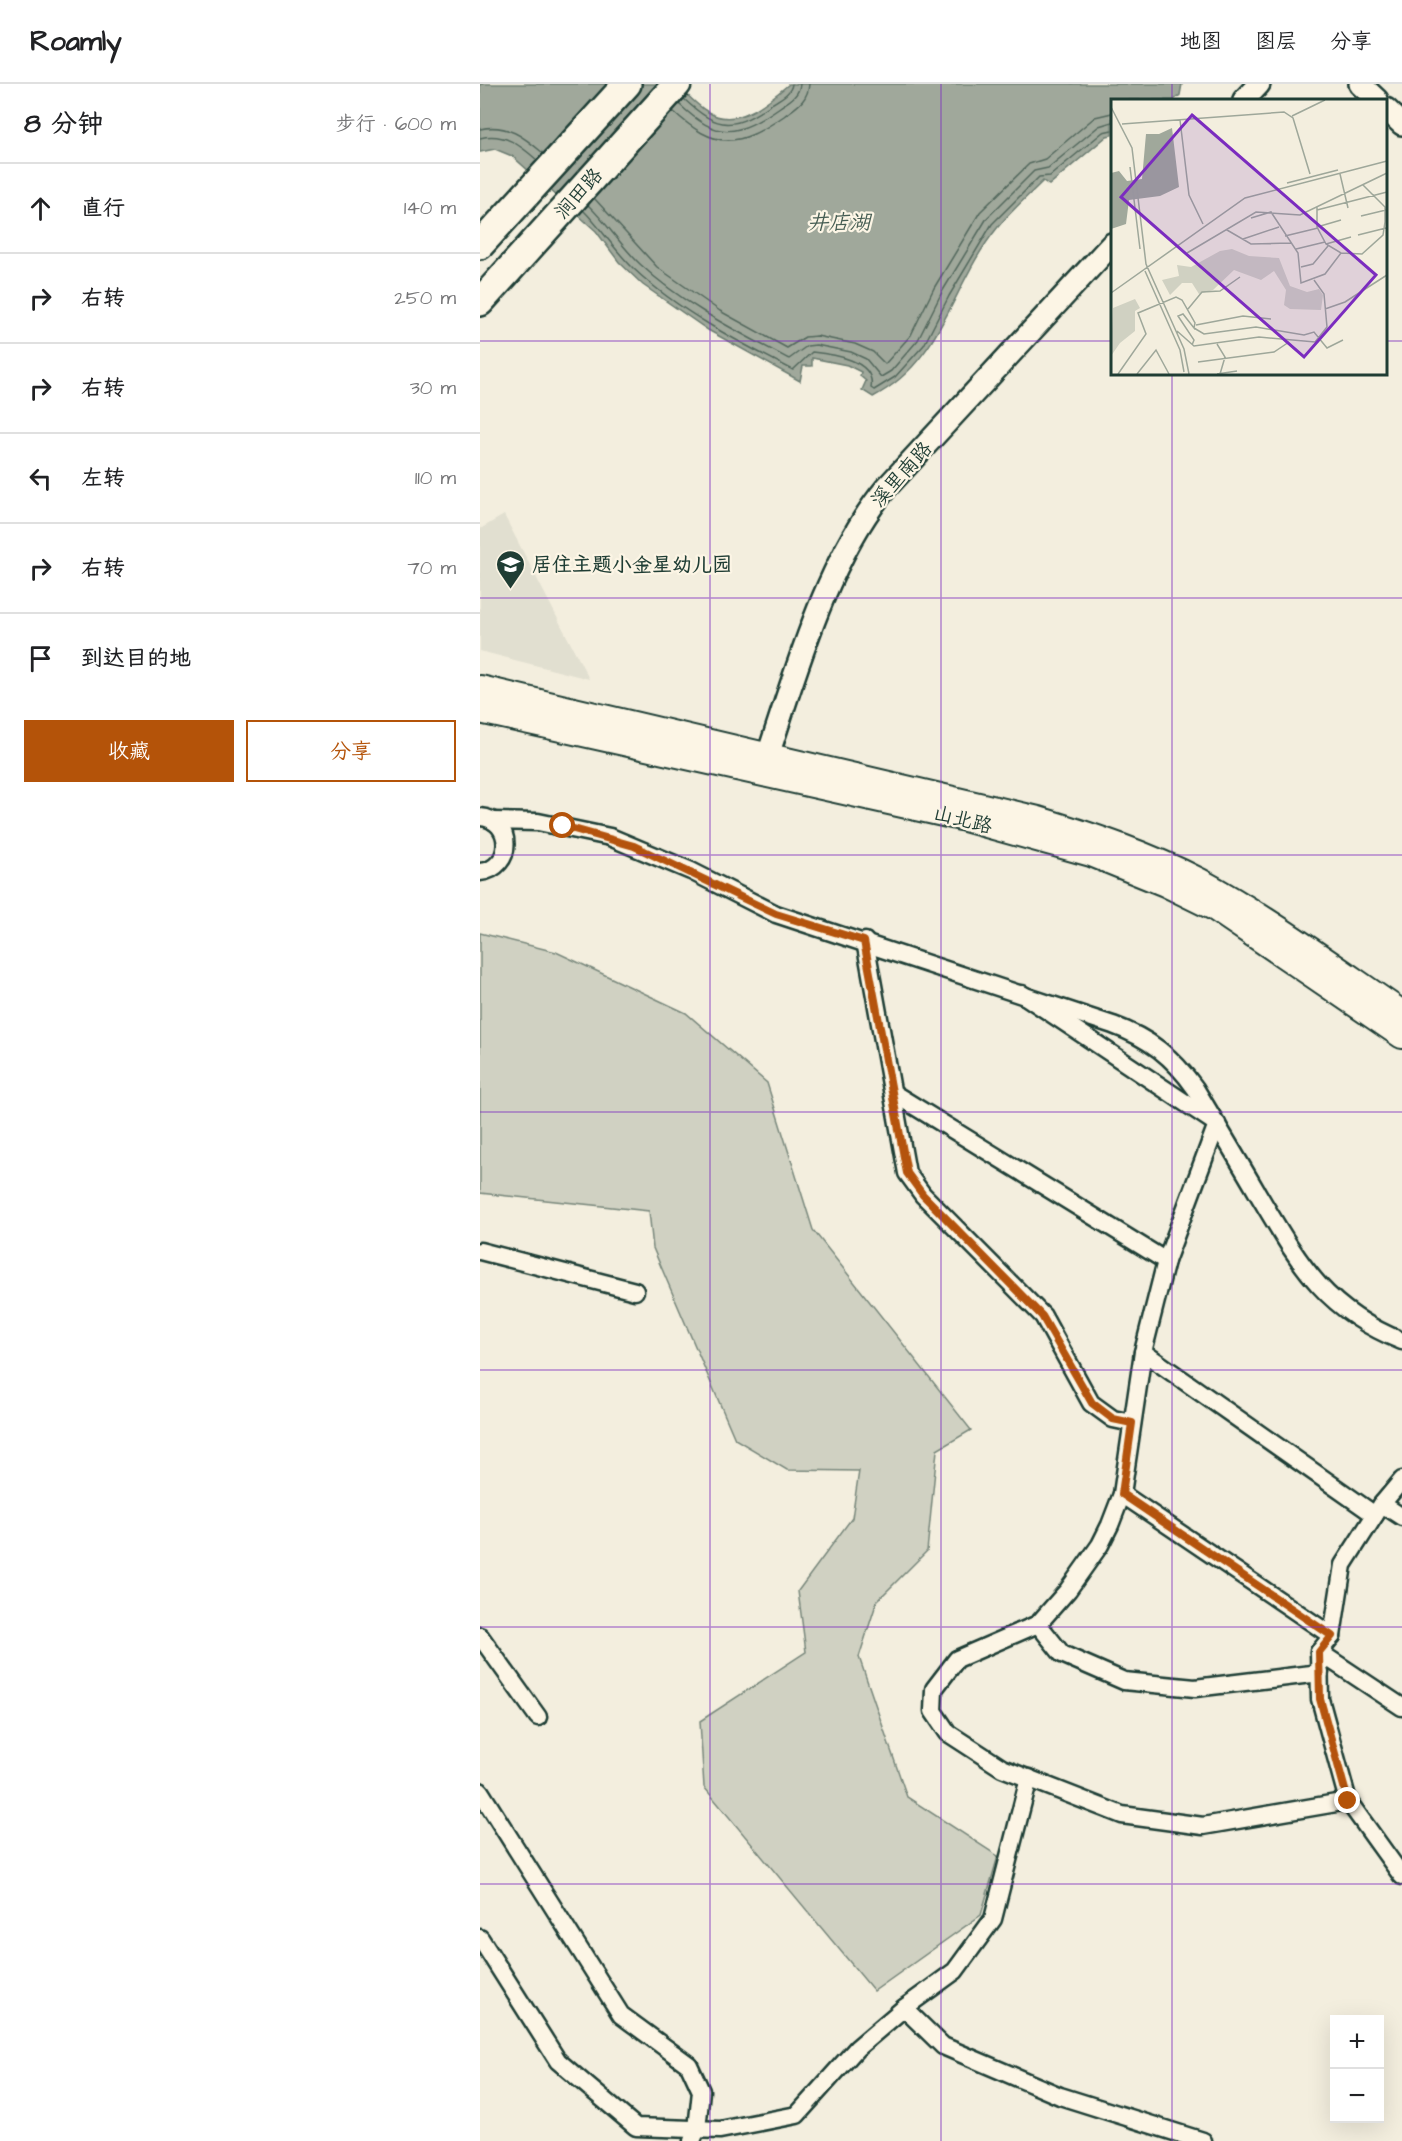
<!DOCTYPE html>
<html lang="zh">
<meta charset="utf-8">
<style>
body{margin:0;font-family:"Architects Daughter","LXGW WenKai TC",sans-serif;background:#f2f2f2;color:#202124}
.controls{position:absolute;right:18px;bottom:18px;display:grid;overflow:hidden;border-radius:0px;box-shadow:0 6px 24px #0002}
.controls button{width:54px;height:54px;display:grid;place-items:center;padding:0;border:0;border-bottom:2px solid #e0e0e0;background:#fff;color:#202124;font:30px sans-serif}
.stop{position:absolute;width:18px;height:18px;margin:-14px;border:4px solid #b45309;border-radius:50%;background:#fff}
.stop.end{background:#b45309;border-color:#fff;box-shadow:0 2px 6px #0008}
.list{margin:0;padding:0;list-style:none}
h2{display:flex;justify-content:space-between;align-items:center;height:78px;margin:0;padding:0 24px;font-size:26px}
h2 small{font-size:20px;font-weight:400;color:#757577}
.list li{display:grid;grid-template-columns:39px 1fr auto;gap:18px;align-items:center;box-sizing:border-box;height:90px;padding:0 24px;border-top:2px solid #e0e0e0}
.list b{display:block;font-size:22px;white-space:nowrap}
.list em{font-size:20px;font-style:normal;color:#757577}
.actions{display:flex;gap:12px;padding:18px 24px}
.actions a{flex:1;padding:14px 0;border:2px solid #b45309;border-radius:0px;text-align:center;font-size:21px;color:#b45309}
.actions .main{background:#b45309;color:#fff}
.icon{flex:none;width:33px;height:33px;fill:none;stroke:currentColor;stroke-width:2;stroke-linecap:round;stroke-linejoin:round}
.map{position:relative;flex:none;width:922px;height:2057px;overflow:hidden}
header{display:flex;align-items:center;gap:36px;box-sizing:border-box;height:84px;padding:0 30px;background:#fff;border-bottom:2px solid #e0e0e0}
header strong{font-size:28px}
nav{display:flex;gap:33px;margin-inline-start:auto;font-size:21px}
main{display:flex}
aside{flex:1;background:#fff}
.map>svg:first-child{display:block}
.built{fill:#e1dfd0}
.green{fill:#d0d1c2;stroke:#78877b;stroke-width:1.5}
.water{fill:#a0a89b;stroke:#6c7d72;stroke-width:1.5}
.lines{fill:none;stroke-linecap:round;stroke-linejoin:round}
.shore{stroke:#53685d;stroke-width:1.5}
.minor-casing{stroke:#1f3d34;stroke-width:21}
.tertiary-casing{stroke:#1f3d34;stroke-width:26}
.secondary-casing{stroke:#1f3d34;stroke-width:28}
.primary-casing{stroke:#1f3d34;stroke-width:32}
.minor{stroke:#fcf5e5;stroke-width:16}
.tertiary{stroke:#fcf5e5;stroke-width:21}
.secondary{stroke:#fcf5e5;stroke-width:24}
.primary{stroke:#fcf5e5;stroke-width:27}
.route{stroke:#b45309;stroke-width:8}
.grid{fill:none;stroke:#7b2cbf;stroke-width:1.5;stroke-opacity:0.55}
.labels{text-anchor:middle;stroke-width:4.5;stroke-linejoin:round;paint-order:stroke}
.street-label{font-size:20px;fill:#1f3d34;stroke:#fcf5e5}
.poi-label{font-size:20px;font-weight:bold;fill:#1f3d34;stroke:#fcf5e5;text-anchor:start}
.water-label{font-size:21px;font-style:italic;fill:#465d53;stroke:#fcf5e5}
.inset-road{fill:none;stroke:#9ea79a;stroke-width:1.5}
.view{fill:#7b2cbf;fill-opacity:0.15;stroke:#7b2cbf;stroke-width:3}
.inset-edge{fill:none;stroke:#1f3d34;stroke-width:3}
</style>
<header>
<strong>Roamly</strong>
<nav><a>地图</a><a>图层</a><a>分享</a></nav>
</header>
<main>
<aside>
<h2>8 分钟<small>步行 · 600 m</small></h2>
<ul class="list">
<li><svg class="icon" aria-label="ahead" viewBox="0 0 24 24"><path d="M12 20V5M6 11l6-6 6 6"/></svg><div><b>直行</b></div><em>140 m</em></li>
<li><svg class="icon" aria-label="right" viewBox="0 0 24 24"><path d="M7 20v-9h11M14 6l5 5-5 5"/></svg><div><b>右转</b></div><em>250 m</em></li>
<li><svg class="icon" aria-label="right" viewBox="0 0 24 24"><path d="M7 20v-9h11M14 6l5 5-5 5"/></svg><div><b>右转</b></div><em>30 m</em></li>
<li><svg class="icon" aria-label="left" viewBox="0 0 24 24"><path d="M17 20v-9H6M10 6l-5 5 5 5"/></svg><div><b>左转</b></div><em>110 m</em></li>
<li><svg class="icon" aria-label="right" viewBox="0 0 24 24"><path d="M7 20v-9h11M14 6l5 5-5 5"/></svg><div><b>右转</b></div><em>70 m</em></li>
<li><svg class="icon" aria-label="arrive" viewBox="0 0 24 24"><path d="M6 21V4h12l-3 4 3 4H6"/></svg><div><b>到达目的地</b></div></li>
</ul>
<div class="actions"><a class="main">收藏</a><a>分享</a></div>
</aside>
<div class="map">
<svg width="922" height="2057" viewBox="0 0 922 2057">
<rect width="100%" height="100%" fill="#f3eede"/>
<filter id="ink" filterUnits="userSpaceOnUse"><feTurbulence type="fractalNoise" baseFrequency=".0167" numOctaves="2"/><feDisplacementMap in="SourceGraphic" scale="12" xChannelSelector="R" yChannelSelector="G"/><feConvolveMatrix kernelMatrix="1 2 1 2 8 2 1 2 1" color-interpolation-filters="sRGB"/></filter>
<g filter="url(#ink)">
<polygon class="built" points="24,431 109,595 0,567 0,445"/>
<polygon class="green" points="0,849 76,868 206,929 287,999 333,1146 491,1346 457,1366 447,1467 397,1517 379,1573 427,1713 518,1772 501,1831 394,1907 224,1703 220,1637 326,1568 318,1507 372,1434 379,1387 307,1386 255,1355 173,1164 169,1127 0,1109"/>
<path class="water" d="M0 0H196C206 9 216 21 228 28 256 46 288 18 309 0H702L700 11 694 16H632V51L627 52 569 101 563 97C548 112 531 127 518 143 471 200 464 276 393 313L382 306 386 297 380 292 381 288 367 281 332 274V282H323L320 297 228 246 163 201 139 178 116 147 32 72 15 65 0 68Z"/>
<g class="lines">
<g class="shore">
<path d="M204 15C239 48 255 46 293 19 301 14 311 9 312 0"/>
<path d="M199 20C238 57 257 53 300 23 309 17 319 12 320 0"/>
<path d="M193 27C235 66 258 64 304 32 316 23 328 17 329 0"/>
<path d="M0 45C27 39 44 53 63 69"/>
<path d="M0 54C24 48 40 61 57 76"/>
<polyline points="114,114 177,183 240,227 307,264 325,253 337,252 375,260 393,268 405,280 431,251 454,204 500,128 549,80 565,75 615,33 632,29"/>
<path d="M108 121C127 139 141 162 160 180 202 220 258 248 309 275L327 262 336 261 371 268 386 275 401 293 411 287 438 256 462 208 507 134 554 87 568 84 619 42 632 38"/>
<path d="M103 126C122 145 135 167 154 185 197 226 260 259 313 286L332 268C353 270 396 276 391 304L394 306 415 293 444 261 469 212 512 140 559 93 570 92 623 48 632 46"/>
</g>
<defs>
<g id="minor">
<path d="M0 733C34 735 34 785 0 788"/>
<path d="M13 737 58 738 130 753 211 787 296 830 633 941C669 954 693 973 715 1004 736 1039 757 1074 778 1110 819 1179 844 1226 922 1257"/>
<polyline points="385,857 427,1089 443,1111 563,1232 611,1319 633,1335 652,1339"/>
<polyline points="542,910 737,1040 686,1177 663,1268 642,1410 630,1441 620,1461 588,1506 558,1540 477,1575 454,1605 453,1627 468,1649 522,1684 642,1731 723,1742 868,1717"/>
<polyline points="413,1009 686,1177"/>
<polyline points="0,1167 155,1207"/>
<polyline points="663,1268 895,1431"/>
<polyline points="922,1396 902,1420 863,1481 852,1552 839,1568 840,1615 868,1717 922,1792"/>
<polyline points="642,1410 852,1552"/>
<polyline points="902,1420 922,1433"/>
<polyline points="558,1540 582,1570 644,1597 715,1604 840,1589"/>
<polyline points="0,1552 58,1633"/>
<polyline points="839,1568 922,1623"/>
<polyline points="0,1707 141,1931 209,1981 221,2007 217,2045 212,2057"/>
<polyline points="0,1854 78,1977 156,2043 240,2046 317,2031 377,1964 424,1924 475,1887 513,1835 549,1694"/>
<polyline points="424,1924 463,1962 580,2012 723,2057"/>
</g>
<g id="tertiary">
<polyline points="880,0 897,16"/>
<polyline points="764,16 779,0"/>
<polyline points="906,25 922,40"/>
<path d="M288 671C317 584 347 476 406 404L632 160"/>
</g>
<g id="secondary">
<path d="M0 604 558 735C614 752 668 770 720 797 790 835 856 884 922 929"/>
<polyline points="0,627 481,734 611,770 685,800 734,824 922,952"/>
</g>
<g id="primary">
<polyline points="0,161 147,0"/>
<polyline points="0,218 197,0"/>
</g>
</defs>
<use href="#minor" class="minor-casing"/>
<use href="#tertiary" class="tertiary-casing"/>
<use href="#secondary" class="secondary-casing"/>
<use href="#primary" class="primary-casing"/>
<use href="#minor" class="minor"/>
<use href="#tertiary" class="tertiary"/>
<use href="#secondary" class="secondary"/>
<use href="#primary" class="primary"/>
</g>
</g>
<g class="lines" filter="url(#ink)">
<polyline class="route" points="83,742 154,762 296,830 384,857 427,1089 443,1111 562,1232 612,1319 633,1335 652,1339 642,1410 852,1552 839,1568 840,1615 868,1717"/>
</g>
<path class="grid" d="M230 0V2057M461 0V2057M692 0V16M0 257H632M906 257H922M692 290V2057M0 514H922M0 771H922M0 1028H922M0 1286H922M0 1543H922M0 1800H922"/>
<defs>
<symbol id="school-pin" viewBox="-11 -11 22 30"><path d="M0 17L-7.5 6A9.5 9.5 0 1 1 7.5 6Z" fill="#1f3d34" stroke="#fcf5e5"/><path d="M0-5L7-2L0 1L-7-2ZM-4 1L0 2.5L4 1V4Q0 6-4 4Z" fill="#fff"/></symbol>
</defs>
<g fill-rule="evenodd">
<use href="#school-pin" x="14" y="464" width="33" height="45"/>
</g>
<g class="labels">
<g class="street-label">
<text transform="translate(98 109) rotate(-48)" y="7">涧田路</text>
<text transform="translate(421 390) rotate(-48)" y="7">溪里南路</text>
<text transform="translate(483 735) rotate(14)" y="7">山北路</text>
</g>
<g class="poi-label">
<text x="52" y="487">居住主题小金星幼儿园</text>
</g>
<g class="water-label">
<text x="359" y="145">井店湖</text>
</g>
</g>
<g transform="translate(631 15)">
<rect width="276" height="276" fill="#f3eede"/>
<path d="M121 150 138 157 168 159 179 187 196 193 208 190 212 196 210 211 179 210 173 206 175 191 163 172 150 181 123 171 102 191 88 195 81 184H71L59 196 51 181 68 177 66 166 80 168 109 152ZM24 200 29 209 24 212V232L9 244 0 257 2 209Z" fill="#d0d1c2"/>
<path d="M61 29 68 88 49 97 18 101 15 125 0 130V74L8 72 16 82 31 80 35 35H48Z" fill="#a0a89b"/>
<path class="inset-road" d="M0 8 21 49 35 165 73 250 78 275M181 17 214 1M69 21 78 96 92 125M11 25 173 13 182 19 199 75M19 68 29 150M229 75 237 109M176 84 227 71M206 108V128L215 145 230 154 251 155 272 136 274 123V108L252 86M206 111 276 93M250 117 275 111M140 119 160 113 187 154 190 184 214 175 230 154M206 128 230 121M116 131 140 145 180 144M247 136 275 129M174 137 207 129M132 140 168 128M215 145 240 138M185 150 214 143M76 154 145 113 189 116 276 74M190 168 202 165 217 147M34 172 69 251 73 273M0 194 134 99 276 62M77 210 91 193 109 192 129 178M214 210 234 203 276 176M85 226 132 217 160 220M83 229 93 235 145 228 193 236 203 233 216 249 232 241M66 232 83 247 148 238 204 243 216 228 213 195 203 181M106 245 114 258 109 275M87 263 163 253 178 243M7 275 35 235 27 214 65 198 71 201 84 224 83 229 72 215 67 217 83 241 81 246M26 275 45 251 58 275M106 275 126 272"/>
<path class="view" d="M81 16 265 176 193 258 10 98Z"/>
<rect width="276" height="276" class="inset-edge"/>
</g>
</svg>
<div class="controls">
<button>+</button>
<button>−</button>
</div>
<div class="stop" style="left:83px;top:742px"></div>
<div class="stop end" style="left:868px;top:1717px"></div>
</div>
</main>
